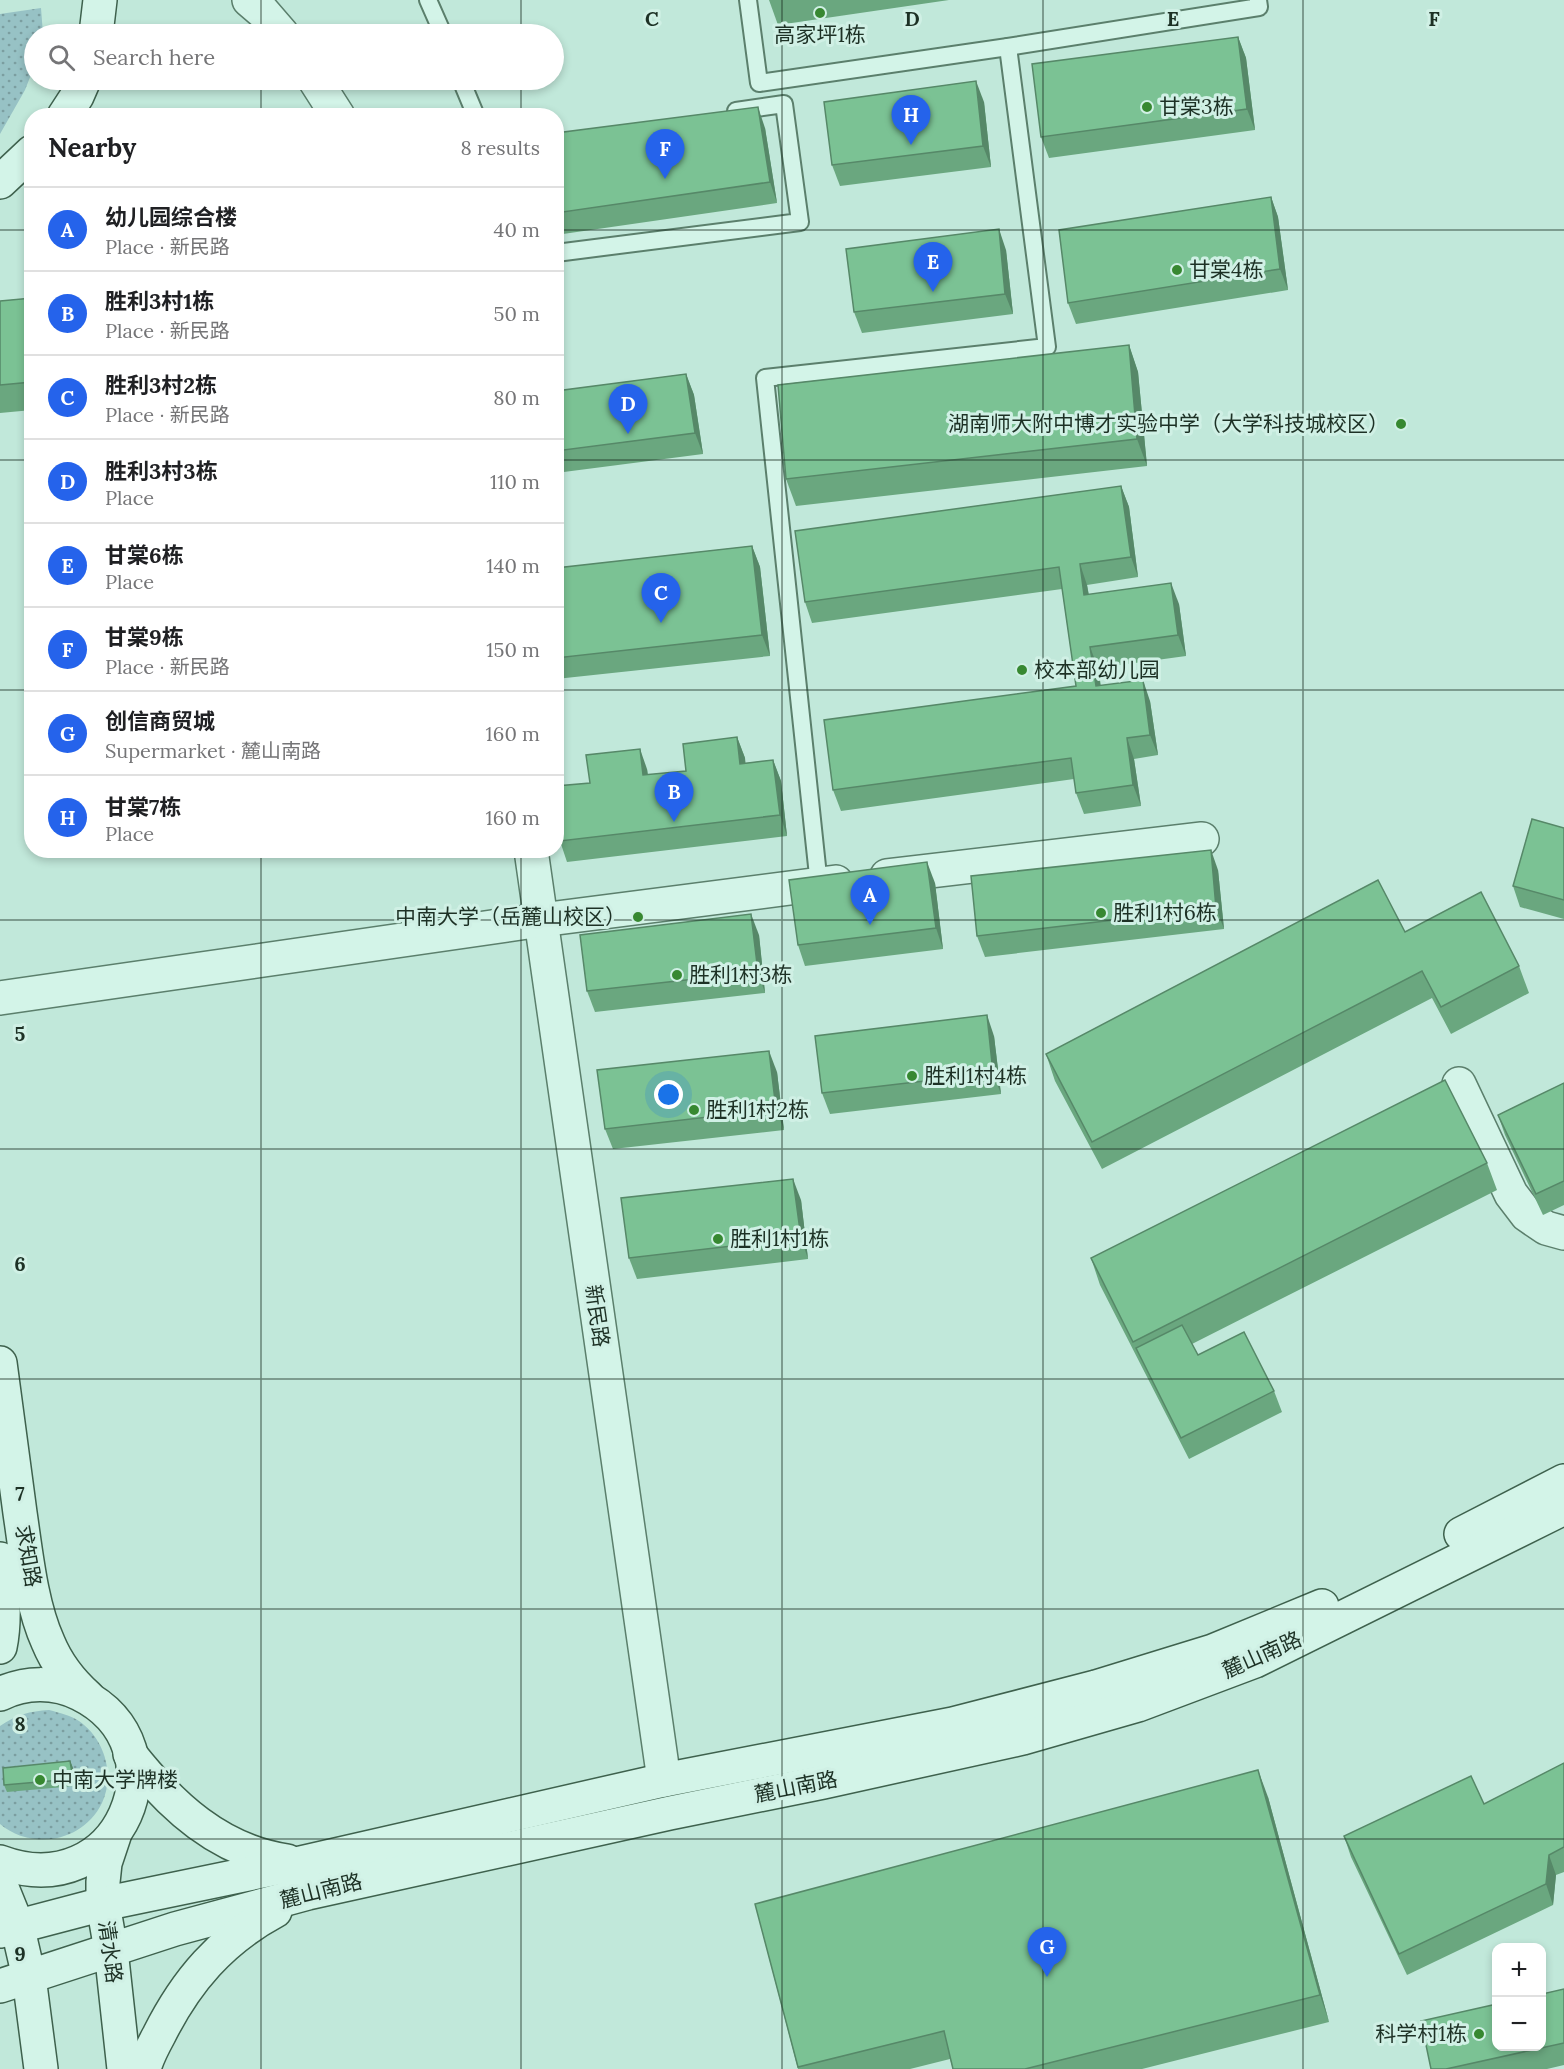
<!DOCTYPE html>
<meta charset="utf-8">
<style>
body{margin:0;font-family:Lora,"Noto Sans SC",serif;background:#f2f2f2;color:#202124}
.controls{position:absolute;right:18px;bottom:18px;display:grid;overflow:hidden;border-radius:12px;box-shadow:0 3px 9px #0003}
.controls button{width:54px;height:54px;display:grid;place-items:center;padding:0;border:0;border-bottom:2px solid #e0e0e0;background:#fff;color:#202124;font:30px sans-serif}
.you{position:absolute;left:669px;top:1095px;width:21px;height:21px;margin:-15px;border:4px solid #fff;border-radius:50%;background:#1a73e8;box-shadow:0 0 0 9px #1a73e833}
.badge{display:grid;place-items:center;width:39px;height:39px;border-radius:50%;background:#2563eb;color:#fff;font-size:20px;font-weight:700}
.pin{position:absolute;translate:-50% -50px;filter:drop-shadow(0 2px 3px #0008)}
.pin::after{content:'';position:absolute;top:32px;width:21px;height:18px;background:inherit;clip-path:polygon(0 0,100% 0,50% 100%)}
.list{margin:0;padding:0;list-style:none}
h2{display:flex;justify-content:space-between;align-items:center;height:78px;margin:0;padding:0 24px;font-size:26px}
h2 small{font-size:20px;font-weight:400;color:#757577}
.list li{display:grid;grid-template-columns:39px 1fr auto;gap:18px;align-items:center;box-sizing:border-box;height:84px;padding:0 24px;border-top:2px solid #e0e0e0}
.list b{display:block;font-size:22px;white-space:nowrap}
.list p{margin:0;font-size:20px;white-space:nowrap;color:#757577}
.list em{font-size:20px;font-style:normal;color:#757577}
.icon{flex:none;width:33px;height:33px;fill:none;stroke:currentColor;stroke-width:2;stroke-linecap:round;stroke-linejoin:round}
.map{position:relative;flex:none;width:1564px;height:2069px;overflow:hidden}
.search{position:absolute;background:#fff;box-shadow:0 3px 9px #0003;left:24px;top:24px;width:540px;height:66px;display:flex;align-items:center;gap:15px;box-sizing:border-box;padding:0 21px;border-radius:33px;color:#757577;font-size:22px}
.panel{position:absolute;background:#fff;box-shadow:0 3px 9px #0003;left:24px;top:108px;width:540px;height:750px;border-radius:24px}
.map>svg:first-child{display:block}
.grass{fill:url(#grass-dots)}
.lines{fill:none;stroke-linecap:round;stroke-linejoin:round}
.lane-casing{stroke:#5b7f6c;stroke-width:20}
.street-casing{stroke:#5b7f6c;stroke-width:36}
.secondary-casing{stroke:#3e614d;stroke-width:36}
.lane{stroke:#d3f4e8;stroke-width:16}
.street{stroke:#d3f4e8;stroke-width:33}
.secondary{stroke:#d3f4e8;stroke-width:33}
.wall{fill:#6aa77f}
.shaded-wall{fill:#568868}
.building{fill:#7bc294;stroke:#568868;stroke-width:1.5}
.grid{fill:none;stroke:#1d3125;stroke-width:1.5;stroke-opacity:0.55}
.poi-dot{fill:#378831;stroke:#d0f0e5;stroke-width:2}
.labels{text-anchor:middle;stroke-width:6;stroke-linejoin:round;paint-order:stroke}
.poi-label{font-size:21px;fill:#1d3125;stroke:#d0f0e5;text-anchor:start}
.street-label{font-size:21px;fill:#1d3125;stroke:#d0f0e5}
.grid-label{font-size:20px;text-anchor:middle;font-weight:bold;fill:#1d3125;stroke:#d0f0e5;stroke-width:6;stroke-linejoin:round;paint-order:stroke}
</style>
<div class="map">
<svg width="1564" height="2069" viewBox="0 0 1564 2069">
<defs>
<pattern id="grass-dots" width="8" height="8" patternUnits="userSpaceOnUse" patternTransform="scale(1.5)"><rect width="8" height="8" fill="#97c2c5"/><path d="M2 2h.1M6 6h.1" fill="none" stroke="#7b9ea0" stroke-width="1.8" stroke-linecap="round"/></pattern>
</defs>
<rect width="100%" height="100%" fill="#c1e8da"/>
<g class="grass">
<polygon points="41,8 43,34 34,34 34,67 25,90 0,134 0,14"/>
<path d="M49 1710C60 1713 70 1715 79 1721 105 1739 115 1775 102 1803 83 1842 32 1851 0 1824V1726C16 1715 30 1711 49 1710Z"/>
</g>
<g class="lines">
<defs>
<g id="lane">
<polyline points="428,0 443,34"/>
<polyline points="748,0 759,83 1008,47"/>
<polyline points="461,80 476,116"/>
<polyline points="556,253 800,222 784,104 736,111"/>
<polyline points="819,885 765,378 1047,347 1008,47 1259,7 1258,0"/>
</g>
<g id="street">
<polyline points="249,0 263,12 282,34"/>
<polyline points="315,80 338,116"/>
<polyline points="531,850 664,1780"/>
<polyline points="887,876 1202,839"/>
<polyline points="0,998 541,920 836,882"/>
<polyline points="1459,1084 1511,1194 1527,1215 1546,1228 1564,1233"/>
</g>
<g id="secondary">
<polyline points="96,34 100,0"/>
<polyline points="64,116 77,96 84,80"/>
<polyline points="0,182 32,152"/>
<path d="M0 1363C7 1413 13 1463 20 1513 26 1553 31 1605 48 1642 57 1664 70 1681 88 1697"/>
<polyline points="1461,1534 1564,1481"/>
<path d="M0 1559C2 1588 6 1618 0 1647"/>
<path d="M0 1694C25 1682 54 1681 80 1694 187 1747 120 1907 0 1862"/>
<path d="M130 1754C171 1806 219 1851 287 1861"/>
<polyline points="114,1836 105,1863 103,1882 103,1904 111,1950 124,2069"/>
<polyline points="0,1883 17,1925 29,1977 41,2069"/>
<polyline points="0,1931 103,1904 301,1863 664,1780 953,1724 1096,1687 1213,1651 1322,1606"/>
<polyline points="0,1986 175,1929 308,1893 670,1813 823,1782 1023,1738 1138,1705 1255,1661 1564,1508"/>
<path d="M144 2069C147 2057 153 2046 159 2035 186 1981 221 1940 275 1911"/>
</g>
</defs>
<use href="#lane" class="lane-casing"/>
<use href="#street" class="street-casing"/>
<use href="#secondary" class="secondary-casing"/>
<use href="#lane" class="lane"/>
<use href="#street" class="street"/>
<use href="#secondary" class="secondary"/>
</g>
<g class="wall">
<polygon points="769,0 949,0 778,25"/>
<polygon points="1238,37 1246,58 1255,130 1049,158 1041,137"/>
<polygon points="984,102 991,167 840,186 832,165"/>
<polygon points="765,128 777,203 556,235 556,133"/>
<polygon points="1271,197 1278,217 1288,290 1076,324 1068,303"/>
<polygon points="1006,250 1013,314 862,333 854,312"/>
<polygon points="32,298 32,410 0,413 0,301"/>
<polygon points="1129,345 1138,372 1147,466 796,506 786,479"/>
<polygon points="686,374 694,395 703,454 556,473 556,391"/>
<polygon points="1121,486 1129,507 1138,577 1087,585 1089,595 1179,604 1186,656 1098,668 1101,686 1150,701 1158,755 1134,759 1141,806 1084,814 1076,793 1074,779 841,811 833,790 1076,686 1062,589 812,623 805,602"/>
<polygon points="752,546 760,567 770,656 556,679 556,568"/>
<polygon points="737,737 745,758 745,763 773,760 781,781 787,836 567,862 560,841 590,783 647,769 648,775 686,771"/>
<polygon points="1564,828 1564,919 1520,907 1513,886"/>
<polygon points="1218,870 1224,929 985,957 977,936"/>
<polygon points="935,883 943,949 805,966 798,945"/>
<polygon points="1405,932 1519,966 1529,993 1451,1034 1432,998 1102,1169 1055,1081 1046,1054"/>
<polygon points="759,935 765,993 595,1012 587,991"/>
<polygon points="994,1036 1001,1094 830,1114 822,1093"/>
<polygon points="777,1072 784,1130 613,1149 605,1129"/>
<polygon points="1564,1083 1564,1205 1543,1215 1505,1135 1498,1115"/>
<polygon points="1487,1163 1497,1190 1192,1344 1198,1355 1274,1391 1282,1412 1189,1459 1100,1285 1091,1258"/>
<polygon points="801,1200 808,1259 637,1279 629,1258"/>
<polygon points="70,1761 73,1768 75,1786 7,1792 4,1785"/>
<polygon points="1564,1763 1564,1872 1556,1875 1553,1905 1407,1975 1351,1857 1344,1836 1484,1804"/>
<polygon points="1268,1797 1329,2022 1142,2069 953,2069 950,2059 910,2069 798,2069 755,1904"/>
<polygon points="1564,1989 1564,2065 1547,2069 1431,2069"/>
</g>
<g class="shaded-wall">
<polygon points="1238,37 1246,58 1255,130 1247,109"/>
<polygon points="976,81 984,102 991,167 983,146"/>
<polygon points="758,107 765,128 777,203 770,182"/>
<polygon points="1271,197 1278,217 1288,290 1280,269"/>
<polygon points="999,229 1006,250 1013,314 1005,294"/>
<polygon points="1129,345 1138,372 1147,466 1137,439"/>
<polygon points="686,374 694,395 703,454 695,433"/>
<polygon points="1121,486 1129,507 1138,577 1131,557"/>
<polygon points="752,546 760,567 770,656 762,635"/>
<polygon points="1080,564 1087,585 1092,616 1084,595"/>
<polygon points="1171,583 1179,604 1186,656 1178,635"/>
<polygon points="1090,647 1098,668 1103,707 1096,686"/>
<polygon points="1143,680 1150,701 1158,755 1150,735"/>
<polygon points="737,737 745,758 748,785 740,764"/>
<polygon points="1127,738 1134,759 1141,806 1133,785"/>
<polygon points="640,749 647,769 650,796 643,775"/>
<polygon points="773,760 781,781 787,836 780,815"/>
<polygon points="1211,850 1218,870 1224,929 1216,908"/>
<polygon points="927,862 935,883 943,949 936,928"/>
<polygon points="751,914 759,935 765,993 758,972"/>
<polygon points="987,1015 994,1036 1001,1094 993,1073"/>
<polygon points="769,1051 777,1072 784,1130 776,1109"/>
<polygon points="793,1179 801,1200 808,1259 801,1238"/>
<polygon points="70,1761 73,1768 75,1786 73,1779"/>
<polygon points="1258,1770 1268,1797 1329,2022 1320,1995"/>
<polygon points="1549,1855 1556,1875 1553,1905 1546,1884"/>
</g>
<g class="building">
<polygon points="1238,37 1247,109 1041,137 1032,64"/>
<polygon points="976,81 983,146 832,165 824,102"/>
<polygon points="758,107 770,182 556,213 556,133"/>
<polygon points="1271,197 1280,269 1068,303 1059,230"/>
<polygon points="999,229 1005,294 854,312 846,249"/>
<polygon points="32,298 32,382 0,385 0,301"/>
<polygon points="1129,345 1137,439 786,479 778,385"/>
<polygon points="686,374 695,433 556,451 556,391"/>
<polygon points="1121,486 1131,557 1080,564 1084,595 1171,583 1178,635 1090,647 1096,686 1143,680 1150,735 1127,738 1133,785 1076,793 1071,758 833,790 824,720 1076,686 1059,567 805,602 795,531"/>
<polygon points="752,546 762,635 556,658 556,568"/>
<polygon points="737,737 740,764 773,760 780,815 560,841 556,813 556,786 590,783 586,755 640,749 643,775 686,771 683,744"/>
<polygon points="1532,819 1564,828 1564,900 1513,886"/>
<polygon points="1211,850 1216,908 977,936 971,876"/>
<polygon points="927,862 936,928 798,945 789,880"/>
<polygon points="1378,880 1405,932 1481,892 1519,966 1441,1007 1422,971 1092,1142 1046,1054"/>
<polygon points="751,914 758,972 587,991 580,935"/>
<polygon points="987,1015 993,1073 822,1093 815,1036"/>
<polygon points="769,1051 776,1109 605,1129 597,1070"/>
<polygon points="1445,1080 1487,1163 1133,1342 1091,1258"/>
<polygon points="1564,1083 1564,1181 1536,1194 1498,1115"/>
<polygon points="793,1179 801,1238 629,1258 621,1198"/>
<polygon points="1182,1325 1198,1355 1244,1332 1274,1391 1181,1438 1136,1348"/>
<polygon points="70,1761 73,1779 4,1785 3,1768"/>
<polygon points="1564,1763 1564,1847 1549,1855 1546,1884 1399,1954 1344,1836 1471,1776 1484,1804"/>
<polygon points="1258,1770 1320,1995 1025,2069 953,2069 944,2031 798,2067 755,1904"/>
<polygon points="1564,1989 1564,2043 1446,2069 1431,2069 1421,2021 1497,2004 1497,2046 1542,2046 1542,1994"/>
</g>
<path class="grid" d="M261 0V34M521 0V34M782 0V2069M1043 0V2069M1303 0V2069M261 80V116M521 80V116M0 230H32M556 230H1564M0 460H32M556 460H1564M0 690H32M556 690H1564M261 850V2069M521 850V2069M0 920H1564M0 1149H1564M0 1379H1564M0 1609H1564M0 1839H1564"/>
<g class="poi-dot">
<circle cx="820" cy="13" r="6"/>
<circle cx="1147" cy="107" r="6"/>
<circle cx="1177" cy="270" r="6"/>
<circle cx="1401" cy="424" r="6"/>
<circle cx="1022" cy="670" r="6"/>
<circle cx="1101" cy="913" r="6"/>
<circle cx="638" cy="917" r="6"/>
<circle cx="677" cy="975" r="6"/>
<circle cx="912" cy="1076" r="6"/>
<circle cx="694" cy="1110" r="6"/>
<circle cx="718" cy="1239" r="6"/>
<circle cx="40" cy="1780" r="6"/>
<circle cx="1479" cy="2034" r="6"/>
</g>
<g class="labels">
<g class="poi-label">
<text x="820" y="42" text-anchor="middle">高家坪1栋</text>
<text x="1159" y="114">甘棠3栋</text>
<text x="1189" y="277">甘棠4栋</text>
<text x="1389" y="431" text-anchor="end">湖南师大附中博才实验中学（大学科技城校区）</text>
<text x="1034" y="677">校本部幼儿园</text>
<text x="1113" y="920">胜利1村6栋</text>
<text x="626" y="924" text-anchor="end">中南大学（岳麓山校区）</text>
<text x="689" y="982">胜利1村3栋</text>
<text x="924" y="1083">胜利1村4栋</text>
<text x="706" y="1117">胜利1村2栋</text>
<text x="730" y="1246">胜利1村1栋</text>
<text x="52" y="1787">中南大学牌楼</text>
<text x="1467" y="2041" text-anchor="end">科学村1栋</text>
</g>
<g class="street-label">
<text transform="translate(597 1316) rotate(82)" y="7">新民路</text>
<text transform="translate(28 1556) rotate(80)" y="7">求知路</text>
<text transform="translate(1262 1655) rotate(-24)" y="7">麓山南路</text>
<text transform="translate(796 1787) rotate(-11)" y="7">麓山南路</text>
<text transform="translate(321 1891) rotate(-14)" y="7">麓山南路</text>
<text transform="translate(110 1952) rotate(82)" y="7">清水路</text>
</g>
</g>
<g class="grid-label">
<text x="652" y="26">C</text>
<text x="912" y="26">D</text>
<text x="1173" y="26">E</text>
<text x="1434" y="26">F</text>
<text x="20" y="1041">5</text>
<text x="20" y="1271">6</text>
<text x="20" y="1501">7</text>
<text x="20" y="1731">8</text>
<text x="20" y="1961">9</text>
</g>
</svg>
<div class="controls">
<button>+</button>
<button>−</button>
</div>
<div class="you"></div>
<div class="pin badge" style="left:870px;top:925px">A</div>
<div class="pin badge" style="left:674px;top:822px">B</div>
<div class="pin badge" style="left:661px;top:623px">C</div>
<div class="pin badge" style="left:628px;top:434px">D</div>
<div class="pin badge" style="left:933px;top:292px">E</div>
<div class="pin badge" style="left:665px;top:179px">F</div>
<div class="pin badge" style="left:1047px;top:1977px">G</div>
<div class="pin badge" style="left:911px;top:145px">H</div>
<div class="search"><svg class="icon" aria-label="search" viewBox="0 0 24 24"><circle cx="10" cy="10" r="6"/><path d="M15 15l6 6"/></svg>Search here</div>
<section class="panel">
<h2>Nearby<small>8 results</small></h2>
<ul class="list">
<li><span class="badge">A</span><div><b>幼儿园综合楼</b><p>Place · 新民路</p></div><em>40 m</em></li>
<li><span class="badge">B</span><div><b>胜利3村1栋</b><p>Place · 新民路</p></div><em>50 m</em></li>
<li><span class="badge">C</span><div><b>胜利3村2栋</b><p>Place · 新民路</p></div><em>80 m</em></li>
<li><span class="badge">D</span><div><b>胜利3村3栋</b><p>Place</p></div><em>110 m</em></li>
<li><span class="badge">E</span><div><b>甘棠6栋</b><p>Place</p></div><em>140 m</em></li>
<li><span class="badge">F</span><div><b>甘棠9栋</b><p>Place · 新民路</p></div><em>150 m</em></li>
<li><span class="badge">G</span><div><b>创信商贸城</b><p>Supermarket · 麓山南路</p></div><em>160 m</em></li>
<li><span class="badge">H</span><div><b>甘棠7栋</b><p>Place</p></div><em>160 m</em></li>
</ul>
</section>
</div>
